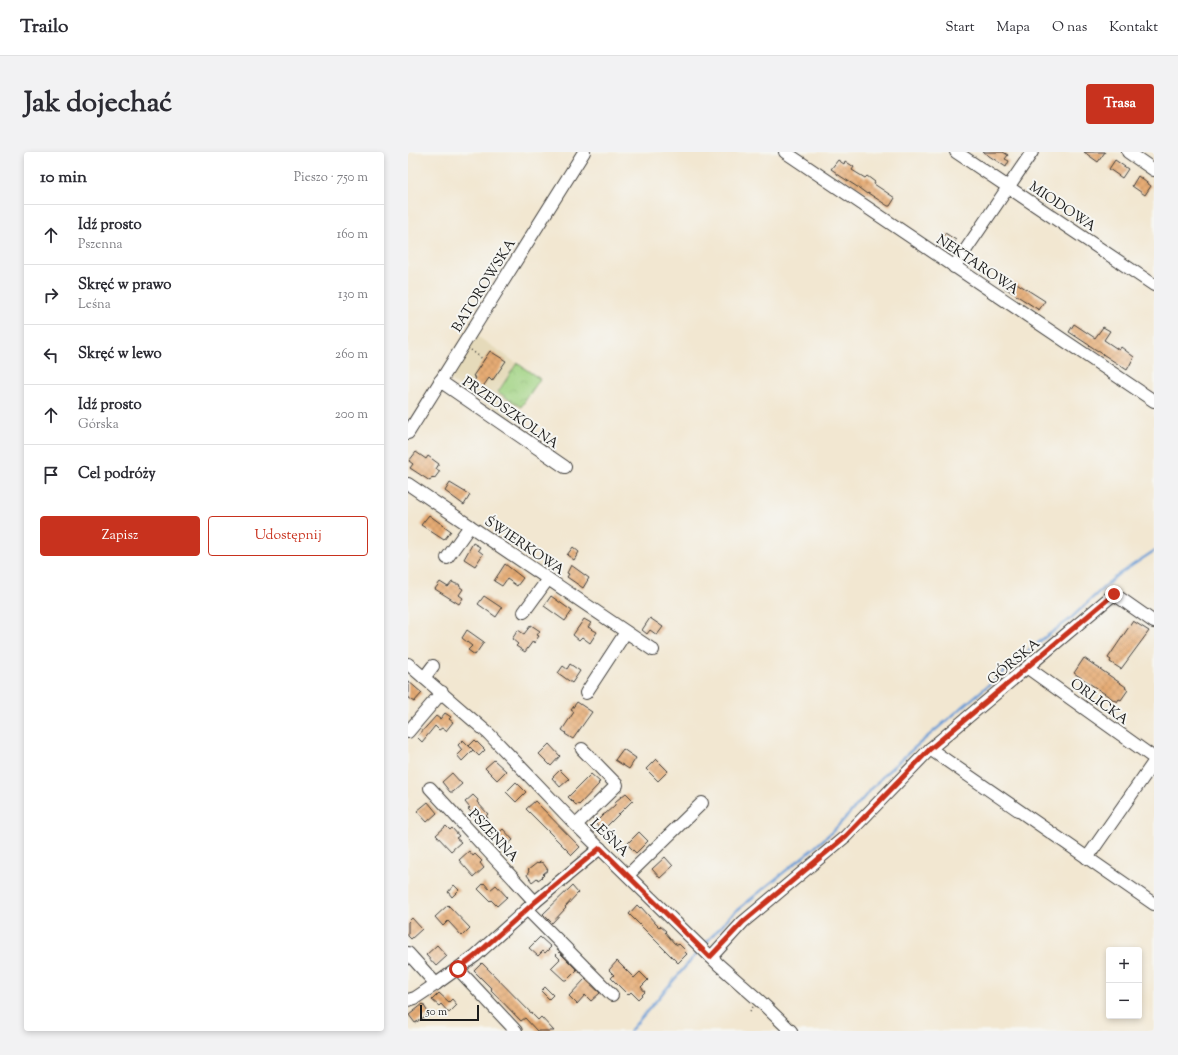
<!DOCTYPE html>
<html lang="pl">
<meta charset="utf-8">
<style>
body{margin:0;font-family:"Sorts Mill Goudy",serif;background:#f2f2f3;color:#2b2b33}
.controls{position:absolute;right:12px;bottom:12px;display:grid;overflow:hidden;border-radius:4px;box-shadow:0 2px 6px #0003}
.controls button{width:36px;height:36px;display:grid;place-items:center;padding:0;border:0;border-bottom:1px solid #e1e1e2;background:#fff;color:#2b2b33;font:20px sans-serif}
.scale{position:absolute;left:12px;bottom:10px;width:59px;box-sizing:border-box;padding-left:4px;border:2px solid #1c1c1c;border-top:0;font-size:11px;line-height:14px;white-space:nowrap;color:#1c1c1c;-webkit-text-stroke:3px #f6f6f2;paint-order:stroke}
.stop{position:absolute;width:12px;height:12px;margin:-9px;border:3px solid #c8321e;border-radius:50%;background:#fff}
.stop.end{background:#c8321e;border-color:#fff;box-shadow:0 1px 4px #0008}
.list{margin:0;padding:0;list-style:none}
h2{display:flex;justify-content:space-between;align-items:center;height:52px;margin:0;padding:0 16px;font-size:17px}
h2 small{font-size:13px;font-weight:400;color:#7c7c81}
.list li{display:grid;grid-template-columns:26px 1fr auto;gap:12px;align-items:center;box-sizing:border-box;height:60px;padding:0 16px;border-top:1px solid #e1e1e2}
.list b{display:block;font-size:15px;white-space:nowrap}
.list p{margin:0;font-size:13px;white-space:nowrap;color:#7c7c81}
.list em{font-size:13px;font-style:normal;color:#7c7c81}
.actions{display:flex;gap:8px;padding:12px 16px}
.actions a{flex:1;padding:9px 0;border:1px solid #c8321e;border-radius:4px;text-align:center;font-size:14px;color:#c8321e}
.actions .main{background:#c8321e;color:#fff}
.icon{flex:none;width:22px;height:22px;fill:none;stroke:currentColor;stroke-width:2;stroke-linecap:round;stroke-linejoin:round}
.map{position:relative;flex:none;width:746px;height:879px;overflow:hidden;border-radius:4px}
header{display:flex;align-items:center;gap:24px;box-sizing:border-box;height:56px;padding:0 20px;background:#fff;border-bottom:1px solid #e1e1e2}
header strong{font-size:19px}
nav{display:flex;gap:22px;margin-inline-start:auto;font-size:14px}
.intro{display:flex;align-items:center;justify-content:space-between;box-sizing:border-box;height:96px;padding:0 24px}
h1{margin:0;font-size:28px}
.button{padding:10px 18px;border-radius:4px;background:#c8321e;color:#fff;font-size:14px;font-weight:700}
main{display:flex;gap:24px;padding:0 24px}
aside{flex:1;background:#fff;border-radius:4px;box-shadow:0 2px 6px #0003}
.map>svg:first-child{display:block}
.built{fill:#e5daba}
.park{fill:url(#park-crowns);stroke:#5e7850}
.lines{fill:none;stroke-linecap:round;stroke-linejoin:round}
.stream{stroke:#6a9cd5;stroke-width:2.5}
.building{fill:url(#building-cross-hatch)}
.minor-casing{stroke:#3c3a37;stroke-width:14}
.path{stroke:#3c3a37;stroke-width:1.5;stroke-dasharray:1 3;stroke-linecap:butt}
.minor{stroke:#fff;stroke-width:12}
.route{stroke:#c8321e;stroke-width:5}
.labels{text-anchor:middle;stroke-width:4;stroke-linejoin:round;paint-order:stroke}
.street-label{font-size:14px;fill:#1c1c1c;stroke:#f6f6f2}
</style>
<header>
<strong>Trailo</strong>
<nav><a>Start</a><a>Mapa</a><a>O nas</a><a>Kontakt</a></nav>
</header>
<div class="intro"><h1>Jak dojechać</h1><a class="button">Trasa</a></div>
<main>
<aside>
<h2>10 min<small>Pieszo · 750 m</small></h2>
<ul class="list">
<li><svg class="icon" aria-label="ahead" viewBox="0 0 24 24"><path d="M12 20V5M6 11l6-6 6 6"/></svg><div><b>Idź prosto</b><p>Pszenna</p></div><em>160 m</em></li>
<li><svg class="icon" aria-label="right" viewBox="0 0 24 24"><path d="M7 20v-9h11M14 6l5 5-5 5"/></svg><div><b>Skręć w prawo</b><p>Leśna</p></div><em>130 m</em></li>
<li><svg class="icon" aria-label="left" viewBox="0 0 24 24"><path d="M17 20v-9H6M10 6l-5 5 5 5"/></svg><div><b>Skręć w lewo</b></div><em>260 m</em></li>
<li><svg class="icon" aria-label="ahead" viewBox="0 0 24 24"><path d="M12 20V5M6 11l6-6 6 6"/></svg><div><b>Idź prosto</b><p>Górska</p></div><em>200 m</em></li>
<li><svg class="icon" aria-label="arrive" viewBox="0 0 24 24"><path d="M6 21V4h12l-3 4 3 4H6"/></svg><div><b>Cel podróży</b></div></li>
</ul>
<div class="actions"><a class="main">Zapisz</a><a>Udostępnij</a></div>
</aside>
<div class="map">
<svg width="746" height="879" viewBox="0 0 746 879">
<defs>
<pattern id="park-crowns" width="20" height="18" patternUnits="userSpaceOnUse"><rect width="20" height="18" fill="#a1d383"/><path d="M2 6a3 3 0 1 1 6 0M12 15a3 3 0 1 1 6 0" fill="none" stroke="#8ab571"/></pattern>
<pattern id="building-cross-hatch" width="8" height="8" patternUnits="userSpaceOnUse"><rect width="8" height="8" fill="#e6ac74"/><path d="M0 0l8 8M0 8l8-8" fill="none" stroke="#c59364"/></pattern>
</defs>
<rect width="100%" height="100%" fill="#f6f6f2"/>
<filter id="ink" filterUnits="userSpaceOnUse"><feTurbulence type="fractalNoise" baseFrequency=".025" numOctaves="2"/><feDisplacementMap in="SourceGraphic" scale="8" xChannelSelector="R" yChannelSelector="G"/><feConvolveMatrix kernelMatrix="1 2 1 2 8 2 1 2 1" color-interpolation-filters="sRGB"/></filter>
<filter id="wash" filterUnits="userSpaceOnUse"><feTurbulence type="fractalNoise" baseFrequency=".012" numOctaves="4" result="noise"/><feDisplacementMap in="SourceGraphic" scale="16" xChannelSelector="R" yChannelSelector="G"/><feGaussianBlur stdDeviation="0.9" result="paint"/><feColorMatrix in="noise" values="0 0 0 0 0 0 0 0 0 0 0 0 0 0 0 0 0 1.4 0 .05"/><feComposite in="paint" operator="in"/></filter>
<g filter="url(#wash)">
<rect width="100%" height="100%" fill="#f2e7d1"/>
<polygon class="built" points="69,184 132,227 103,270 42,228"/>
<polygon class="park" points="109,211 132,227 113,255 90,240"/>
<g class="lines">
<g class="stream">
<polyline points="298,791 322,764 407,695 426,678 441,662 477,622 505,597 636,486 661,468 708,424 746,399"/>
<polyline points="222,879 290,800"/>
</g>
</g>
<g id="blocks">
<g class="building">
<polygon points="575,0 595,0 600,3 597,7 601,9 598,15"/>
<polygon points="676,0 697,0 690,10"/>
<polygon points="430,8 436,12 437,9 446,15 444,18 457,26 459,24 467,30 466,32 487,46 482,54 480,54 460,41 459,42 451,36 429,22 429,21 423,17"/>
<polygon points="707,8 720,17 714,26 701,17"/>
<polygon points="730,24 743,34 737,43 724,34"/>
<polygon points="537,81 548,88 541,98 530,91"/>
<polygon points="602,128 606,131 607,130 637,149 631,158 597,136"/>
<polygon points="666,172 687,186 695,175 702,179 696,188 711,198 713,195 726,205 719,218 661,180"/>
<polygon points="82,199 98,209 84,229 81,226 74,236 65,230 68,226 65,224"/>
<polygon points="8,300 18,307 20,304 31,312 28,317 32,319 26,327 24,325 22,329 2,316 5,312 1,309"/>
<polygon points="42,331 62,343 56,353 37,339"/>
<polygon points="21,363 43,379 36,388 13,373"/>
<polygon points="65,391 72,395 70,398 75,402 67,414 56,407"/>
<polygon points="165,395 171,400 166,408 159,403"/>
<polygon points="97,412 115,426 109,434 99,427 94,434 86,429"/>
<polygon points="163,413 181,426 175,436 159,425 161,422 159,421"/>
<polygon points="32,430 40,435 44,430 48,432 51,432 52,435 55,437 51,443 55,446 51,452 27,437"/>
<polygon points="76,444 94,456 88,465 70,452"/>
<polygon points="143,444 164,459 157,469 136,454"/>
<polygon points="242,466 255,475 249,483 242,478 239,482 234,478"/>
<polygon points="176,467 183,471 180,475 189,480 182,491 174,485 171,488 165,483"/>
<polygon points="725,469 741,479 713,517 702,510 703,508 700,506"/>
<polygon points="123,473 132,479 129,483 131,484 126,491 125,489 117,500 108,494 110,492 104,487 110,478 116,482"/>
<polygon points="59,478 76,490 67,503 60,498 64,494 54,486"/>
<polygon points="676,506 718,535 717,536 720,538 713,548 711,547 709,550 666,521"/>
<polygon points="162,512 172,519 164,531 150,521 155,514 159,517"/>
<polygon points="0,529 14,541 6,550 0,546"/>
<polygon points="169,550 184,560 165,587 157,582 158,581 154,578 166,560 163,558"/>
<polygon points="37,561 43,565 41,567 45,570 38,579 34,576 31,578 27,574 14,590 9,585 28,564 32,567"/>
<polygon points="55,588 65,598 54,609 49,603 54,598 50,593"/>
<polygon points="67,588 77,598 71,604 61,594"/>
<polygon points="141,592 152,604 143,614 131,602"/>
<polygon points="215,597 228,606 221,617 207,608"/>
<polygon points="248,607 260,619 250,629 238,617"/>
<polygon points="86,608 98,619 89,628 77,616"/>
<polygon points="152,618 161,627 152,635 144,626"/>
<polygon points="44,621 54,632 45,640 42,640 34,630"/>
<polygon points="183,622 192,630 190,631 191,632 171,653 170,652 168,653 160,645"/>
<polygon points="108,630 118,640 108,650 98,640"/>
<polygon points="218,641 225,648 194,679 187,671 196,662 197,662 207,653 208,649"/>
<polygon points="65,643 70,648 69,650 80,662 78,664 80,666 75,671 73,668 71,670 66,665 67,664 60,657 62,656 57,650"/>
<polygon points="127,649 172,695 164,703 118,657"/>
<polygon points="20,650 29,661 19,670 9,659"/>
<polygon points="38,674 42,678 44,676 51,684 48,686 53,690 43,699 28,683"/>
<polygon points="95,677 105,688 95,697 85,686"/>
<polygon points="231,680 240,689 228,701 219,692"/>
<polygon points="61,699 65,704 67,702 74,709 72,711 76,716 66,725 51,708"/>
<polygon points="257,705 265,714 252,726 244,717"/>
<polygon points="132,710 135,711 140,718 135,722 136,723 133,726 130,728 129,726 124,730 119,723 121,719 120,718 129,711 130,712"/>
<polygon points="76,731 82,738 88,733 99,745 89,754 83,748 82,749 70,737"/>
<polygon points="46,733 51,738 44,745 40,740"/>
<polygon points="164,734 170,741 157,755 158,756 144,771 135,762"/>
<polygon points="40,753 62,776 54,784 40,769 35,774 27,765"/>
<polygon points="229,753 232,756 233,755 248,772 251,775 252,774 258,779 257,780 266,791 270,793 271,792 277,798 276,799 279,802 270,811 221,762"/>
<polygon points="4,766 14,777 3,787 0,784 0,770"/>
<polygon points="132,785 143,795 137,801 135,799 130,804 121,796"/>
<polygon points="29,793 39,804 28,814 18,803"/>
<polygon points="151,800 169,818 159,828 156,828 143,816 152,807 148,803"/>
<polygon points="209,809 226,826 232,820 240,828 233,835 237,840 230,847 223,840 220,843 203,826 206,823 201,818"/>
<polygon points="74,811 130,868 133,865 146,879 129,879 117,866 113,869 83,838 84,837 66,819"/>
<polygon points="177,827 192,841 183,849 177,843 169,852 161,844"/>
<polygon points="137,835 145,843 141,847 133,839"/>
<polygon points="31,841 41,850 44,847 49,853 41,861 33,852 31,854 24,848"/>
<polygon points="15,852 21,862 7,871 1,863"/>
</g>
</g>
</g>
<g filter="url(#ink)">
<use href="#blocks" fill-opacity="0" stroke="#3c3a37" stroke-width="1"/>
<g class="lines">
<defs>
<g id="minor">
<polyline points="377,0 746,249"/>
<polyline points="548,0 746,133"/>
<polyline points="720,0 746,18"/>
<polyline points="546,115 624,0"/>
<polyline points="32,229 157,315"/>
<polyline points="0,281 176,0"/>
<polyline points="0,332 245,498"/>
<polyline points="39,406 62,374"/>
<polyline points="116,460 140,427"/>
<polyline points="0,512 81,582 167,672 311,813 354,851 383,879"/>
<polyline points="620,516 746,606"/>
<polyline points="16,526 25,514"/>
<polyline points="178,541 218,480"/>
<polyline points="0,580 34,540"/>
<polyline points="522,597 746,752"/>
<polyline points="22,636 127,750"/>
<polyline points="168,673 209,633 174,597"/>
<polyline points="679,706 746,610"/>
<polyline points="220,723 294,651"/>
<polyline points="119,757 204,843"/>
<polyline points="0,801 28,832"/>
<polyline points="303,805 335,770 438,684 522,597 706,442 746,470"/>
<polyline points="50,817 108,879"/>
<polyline points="0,848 7,846 28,832 67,804 127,750 192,696"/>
</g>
</defs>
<use href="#minor" class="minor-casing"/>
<g class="path">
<polyline points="63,198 76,208"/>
<polyline points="342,859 345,855"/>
</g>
<use href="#minor" class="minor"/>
</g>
</g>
<g class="lines" filter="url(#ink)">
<polyline class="route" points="50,817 67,804 127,750 192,696 302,805 335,770 438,684 522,597 706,442"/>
</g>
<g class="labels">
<g class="street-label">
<text transform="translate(655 54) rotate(34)" y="5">MIODOWA</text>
<text transform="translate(570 112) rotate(34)" y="5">NEKTAROWA</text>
<text transform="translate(75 133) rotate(-58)" y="5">BATOROWSKA</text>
<text transform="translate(103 260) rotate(35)" y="5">PRZEDSZKOLNA</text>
<text transform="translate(117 393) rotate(34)" y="5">ŚWIERKOWA</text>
<text transform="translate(605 509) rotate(-40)" y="5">GÓRSKA</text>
<text transform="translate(692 549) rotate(36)" y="5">ORLICKA</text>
<text transform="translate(86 683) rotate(47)" y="5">PSZENNA</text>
<text transform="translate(202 685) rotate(44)" y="5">LEŚNA</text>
</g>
</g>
</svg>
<div class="controls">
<button>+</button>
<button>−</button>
</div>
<div class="scale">50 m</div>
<div class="stop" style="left:50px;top:817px"></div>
<div class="stop end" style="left:706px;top:442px"></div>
</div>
</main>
